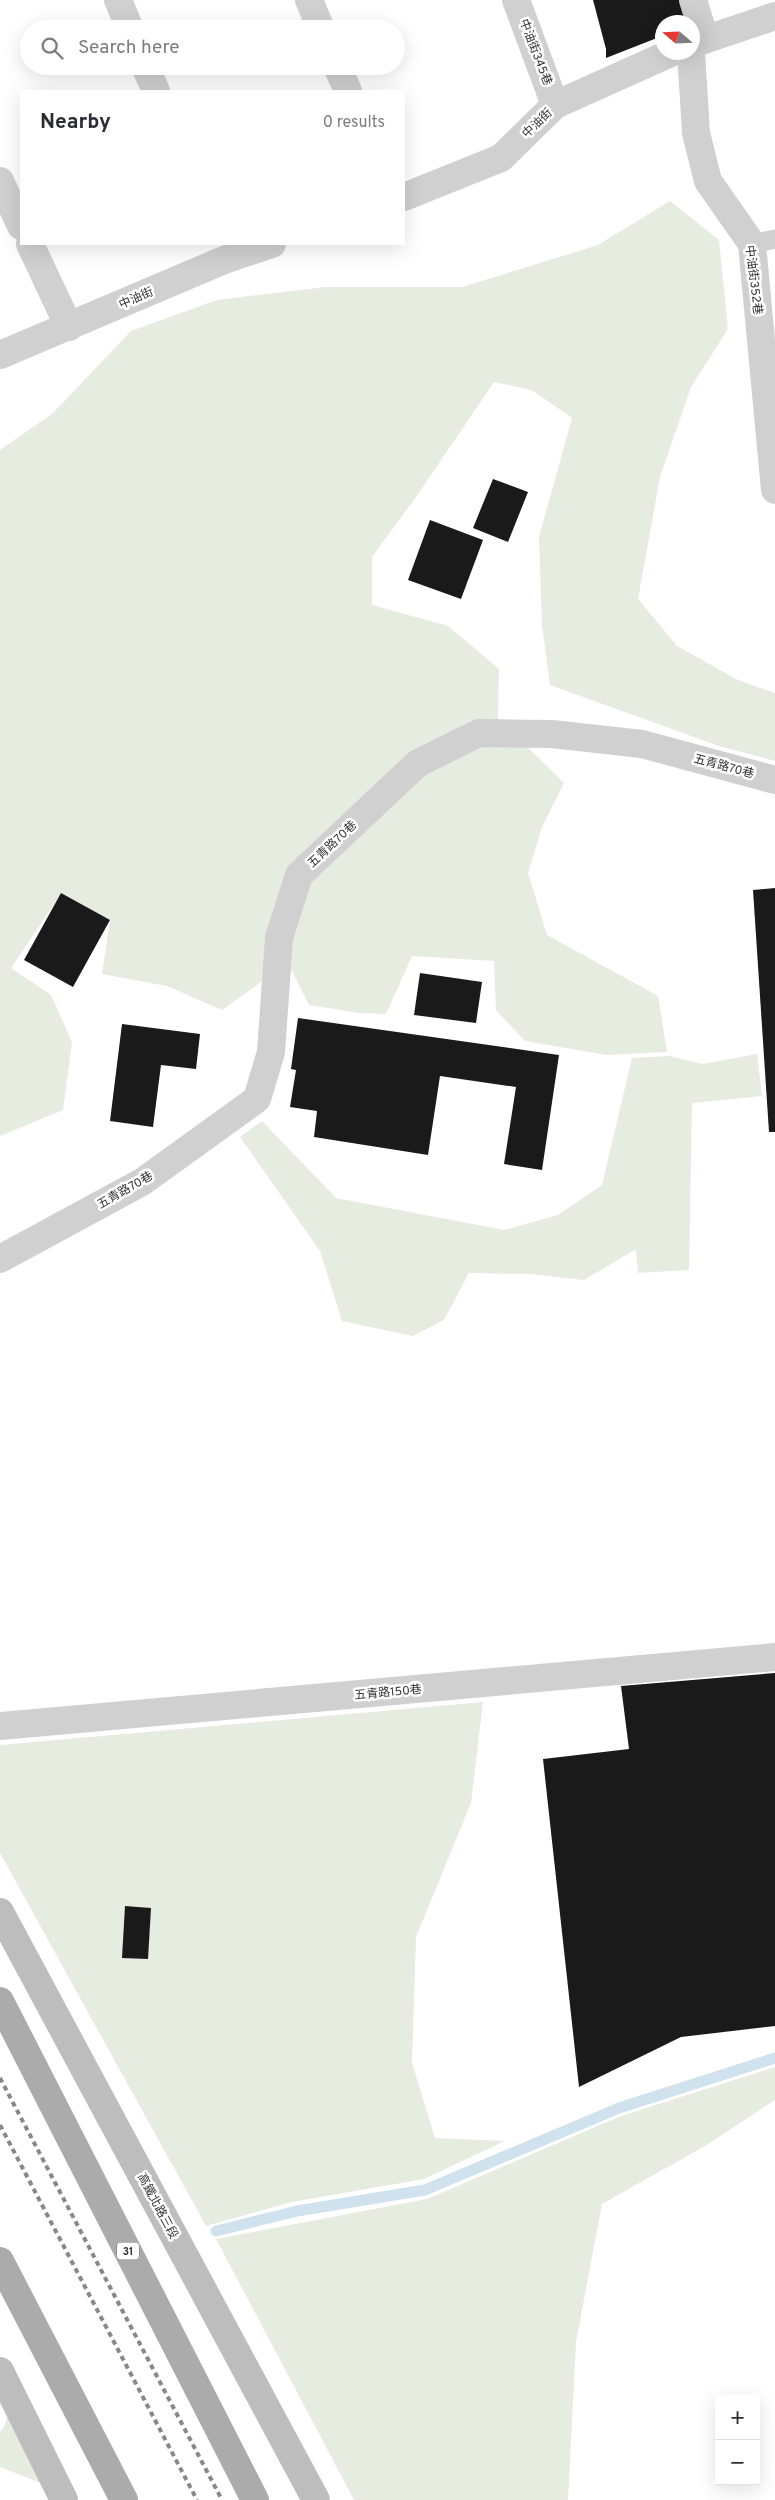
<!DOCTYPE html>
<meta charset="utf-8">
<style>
body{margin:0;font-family:Overpass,"Noto Sans TC",sans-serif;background:#f2f2f3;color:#2b2b33}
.controls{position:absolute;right:15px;bottom:15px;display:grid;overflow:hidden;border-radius:0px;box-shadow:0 5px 20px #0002}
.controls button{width:45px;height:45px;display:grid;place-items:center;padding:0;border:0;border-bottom:1px solid #e1e1e2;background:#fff;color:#2b2b33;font:25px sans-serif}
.compass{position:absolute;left:655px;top:15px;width:45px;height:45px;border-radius:50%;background:#fff;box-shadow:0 5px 20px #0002;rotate:289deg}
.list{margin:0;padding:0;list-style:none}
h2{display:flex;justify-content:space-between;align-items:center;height:65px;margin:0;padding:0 20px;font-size:21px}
h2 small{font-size:16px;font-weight:400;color:#7c7c81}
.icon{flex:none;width:28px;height:28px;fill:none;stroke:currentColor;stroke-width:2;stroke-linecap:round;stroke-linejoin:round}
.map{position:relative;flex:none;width:775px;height:2500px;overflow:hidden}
.search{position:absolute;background:#fff;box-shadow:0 5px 20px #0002;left:20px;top:20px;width:385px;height:55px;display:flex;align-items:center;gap:12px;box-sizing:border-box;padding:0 18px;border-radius:28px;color:#7c7c81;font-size:19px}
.panel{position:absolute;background:#fff;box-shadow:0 5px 20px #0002;left:20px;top:90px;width:385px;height:155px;border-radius:0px}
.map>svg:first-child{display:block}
.green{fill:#e6ecdf}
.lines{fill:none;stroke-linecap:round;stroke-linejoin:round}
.stream{stroke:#cfe2ee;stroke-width:11}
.building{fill:#1a1a1a}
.lane{stroke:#d0d0d0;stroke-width:19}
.street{stroke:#d0d0d0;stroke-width:28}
.secondary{stroke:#bdbdbd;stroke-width:28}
.primary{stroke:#ababab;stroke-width:28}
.rail{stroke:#888;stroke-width:4;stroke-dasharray:5 4;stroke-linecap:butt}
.labels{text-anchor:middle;stroke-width:5;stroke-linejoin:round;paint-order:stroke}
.shield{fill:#fff;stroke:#707070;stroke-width:1}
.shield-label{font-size:11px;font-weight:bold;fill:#333}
.street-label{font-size:12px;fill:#333;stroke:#fff}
</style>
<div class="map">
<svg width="775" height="2500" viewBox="0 0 775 2500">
<rect width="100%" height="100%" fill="#fff"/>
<g class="green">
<polygon points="670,201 719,240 728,329 691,387 660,477 638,599 677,646 738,680 775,693 775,761 719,746 550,685 542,625 539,537 572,418 532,390 494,382 416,497 372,557 372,605 448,626 499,669 498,718 564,783 542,827 528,873 547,935 658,996 667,1052 607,1055 525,1041 496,1010 494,961 412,956 386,1014 359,1013 309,1005 288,963 222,1010 167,986 102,974 110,920 61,894 11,968 51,995 72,1042 63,1110 0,1136 0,450 52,414 131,331 217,300 325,287 462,287 598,245"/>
<polygon points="757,1054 762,1096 692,1103 689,1270 638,1273 636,1249 584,1280 530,1274 469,1273 444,1320 413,1336 342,1321 320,1251 240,1137 262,1121 336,1198 504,1230 558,1215 602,1185 632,1058 669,1056 703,1064"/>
<polygon points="483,1702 471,1803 416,1937 412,2063 435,2138 505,2141 424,2179 292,2202 206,2226 0,1853 0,1745"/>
<polygon points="775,2067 775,2100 705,2146 602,2204 576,2342 568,2500 354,2500 216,2239 427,2199 621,2116"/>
<polygon points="11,2404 46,2485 0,2467 0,2432 4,2427"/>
</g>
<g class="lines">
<polyline class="stream" points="216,2231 297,2211 425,2190 619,2108 775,2058"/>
</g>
<g class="building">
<polygon points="593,0 680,0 688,22 662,22 662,36 606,58 606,49"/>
<polygon points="493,479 528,492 508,542 473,528"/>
<polygon points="430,520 483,540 461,599 408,580"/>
<polygon points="775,888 775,1132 769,1132 753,890"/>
<polygon points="61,893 110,920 73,987 24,960"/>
<polygon points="420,973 482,982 476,1023 414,1015"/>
<polygon points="298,1018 559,1055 542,1170 504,1164 516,1087 440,1076 428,1155 314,1137 317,1111 290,1107 296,1070 291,1069"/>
<polygon points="122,1024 200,1034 196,1069 161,1065 153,1127 110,1121"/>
<polygon points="775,1673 775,2026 681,2037 579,2087 543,1759 629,1749 621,1686"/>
<polygon points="125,1906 151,1908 148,1959 122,1958"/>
</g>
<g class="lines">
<polyline class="lane" points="752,244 775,239"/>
<g class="street">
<polyline points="118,0 130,29"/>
<polyline points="309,0 321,29"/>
<polyline points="516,0 555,105"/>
<polyline points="693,0 705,39"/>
<polyline points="692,44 775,16"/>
<polyline points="691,52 696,133 708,181 752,244 775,490"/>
<polyline points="145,66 156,91"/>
<polyline points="337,66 348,91"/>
<polyline points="0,181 21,226"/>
<polyline points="404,197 501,158 555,105 673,52"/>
<polyline points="30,244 69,327"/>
<polyline points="0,355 224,260 272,244"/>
<polyline points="0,1259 142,1182 257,1099 271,1052 279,938 299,875 418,763 479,733 552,734 642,744 775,780"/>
<polyline points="0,1726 775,1657"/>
</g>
<g class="secondary">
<polyline points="0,1912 316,2500"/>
<polyline points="0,2371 64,2500"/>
</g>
<g class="primary">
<polyline points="0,2001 255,2500"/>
<polyline points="0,2261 124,2500"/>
</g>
<g class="rail">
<polyline points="0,2078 222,2500"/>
<polyline points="0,2125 197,2500"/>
</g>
</g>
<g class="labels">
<rect class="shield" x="117" y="2242.5" width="22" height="17" rx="4"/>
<g class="shield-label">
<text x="128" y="2255">31</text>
</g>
<g class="street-label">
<text transform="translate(536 52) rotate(69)" y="4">中油街345巷</text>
<text transform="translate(537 123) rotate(-44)" y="4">中油街</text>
<text transform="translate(754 280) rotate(83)" y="4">中油街352巷</text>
<text transform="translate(136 298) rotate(-23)" y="4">中油街</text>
<text transform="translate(724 766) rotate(15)" y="4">五青路70巷</text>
<text transform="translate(332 844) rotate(-43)" y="4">五青路70巷</text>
<text transform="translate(125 1190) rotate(-30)" y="4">五青路70巷</text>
<text transform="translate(388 1692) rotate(-5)" y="4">五青路150巷</text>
<text transform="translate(158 2206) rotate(62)" y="4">高鐵北路三段</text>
</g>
</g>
</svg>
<div class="controls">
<button>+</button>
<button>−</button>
</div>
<svg class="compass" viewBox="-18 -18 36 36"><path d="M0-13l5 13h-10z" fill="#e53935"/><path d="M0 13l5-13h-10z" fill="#7c7c81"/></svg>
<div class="search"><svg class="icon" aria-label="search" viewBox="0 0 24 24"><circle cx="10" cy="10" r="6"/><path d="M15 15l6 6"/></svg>Search here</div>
<section class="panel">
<h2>Nearby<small>0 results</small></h2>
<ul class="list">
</ul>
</section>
</div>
